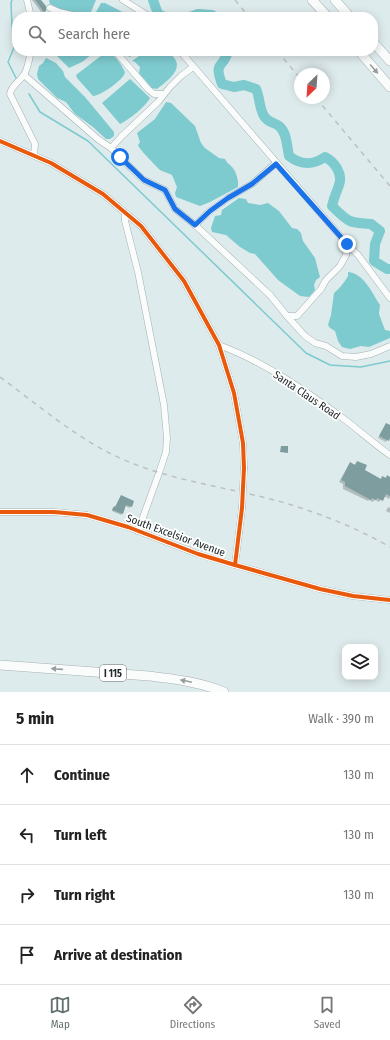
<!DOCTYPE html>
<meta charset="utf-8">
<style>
body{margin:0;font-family:"Fira Sans Condensed",sans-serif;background:#f2f2f2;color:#222}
.controls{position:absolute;right:12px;bottom:12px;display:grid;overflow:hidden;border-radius:8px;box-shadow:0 2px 10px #0003}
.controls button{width:36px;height:36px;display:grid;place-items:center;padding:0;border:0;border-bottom:1px solid #e0e0e0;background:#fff;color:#222;font:20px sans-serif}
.compass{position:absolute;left:294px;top:68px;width:36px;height:36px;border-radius:50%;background:#fff;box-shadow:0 2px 10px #0003;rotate:205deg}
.stop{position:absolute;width:12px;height:12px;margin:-9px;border:3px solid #1a73e8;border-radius:50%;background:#fff}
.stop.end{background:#1a73e8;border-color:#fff;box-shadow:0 1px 4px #0008}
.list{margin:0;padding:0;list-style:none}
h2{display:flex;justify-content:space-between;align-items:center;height:52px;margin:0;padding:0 16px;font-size:17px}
h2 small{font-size:13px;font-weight:400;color:#767676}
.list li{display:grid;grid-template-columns:26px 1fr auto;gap:12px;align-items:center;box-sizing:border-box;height:60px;padding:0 16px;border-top:1px solid #e0e0e0}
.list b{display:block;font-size:15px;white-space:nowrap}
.list em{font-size:13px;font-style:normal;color:#767676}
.icon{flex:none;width:22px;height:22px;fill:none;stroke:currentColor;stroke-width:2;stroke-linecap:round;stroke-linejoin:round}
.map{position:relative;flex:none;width:390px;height:692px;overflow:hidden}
.search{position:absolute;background:#fff;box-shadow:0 2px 10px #0003;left:12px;right:12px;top:12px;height:44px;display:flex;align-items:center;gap:10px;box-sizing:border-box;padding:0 14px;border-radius:16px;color:#767676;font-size:15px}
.sheet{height:292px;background:#fff}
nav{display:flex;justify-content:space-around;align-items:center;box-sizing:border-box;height:56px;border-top:1px solid #e0e0e0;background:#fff;font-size:11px;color:#767676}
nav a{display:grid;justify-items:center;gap:2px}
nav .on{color:#636e6e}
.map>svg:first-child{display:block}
.water{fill:#7dcacf}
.shadow{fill:#0003}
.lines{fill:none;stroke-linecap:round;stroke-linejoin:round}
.stream{stroke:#7dcacf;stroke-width:1.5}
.river{stroke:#7dcacf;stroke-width:10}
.building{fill:#7d9d9e}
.minor-casing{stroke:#a6b0b1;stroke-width:7}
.highway-casing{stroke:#a6b0b1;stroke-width:10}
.minor{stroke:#fafcfc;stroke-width:6}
.highway{stroke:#fafcfc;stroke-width:9}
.rail{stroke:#bcc0c0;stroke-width:1.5;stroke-dasharray:5 5;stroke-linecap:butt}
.minor-bridge-casing{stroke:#a6b0b1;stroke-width:7;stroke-linecap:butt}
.minor-bridge{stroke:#fafcfc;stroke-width:6}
.cycleway-casing{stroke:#fff;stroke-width:6}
.cycleway{stroke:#e8590c;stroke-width:4}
.oneway{fill:#989e9e}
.route{stroke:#1a73e8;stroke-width:5}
.labels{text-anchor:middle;stroke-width:3.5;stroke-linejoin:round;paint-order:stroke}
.shield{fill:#fff;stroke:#646a6a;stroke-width:1}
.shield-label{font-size:10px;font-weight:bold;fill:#212a2a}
.street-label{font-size:11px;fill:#212a2a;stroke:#fff}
</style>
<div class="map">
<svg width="390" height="692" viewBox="0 0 390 692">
<rect width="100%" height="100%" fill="#deebec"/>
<g class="water">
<path d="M49 0H96L91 12C74 13 64 12 50 4Z"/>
<polygon points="101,3 105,3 132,17 95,17 95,14"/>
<polygon points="52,51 96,51 82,62 69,68"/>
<polygon points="121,51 138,51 130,57 125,55"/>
<path d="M146 51H168C170 54 175 58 176 61 181 72 164 83 157 89L152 88 139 73 140 67 135 62 132 61Z"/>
<path d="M106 52C115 54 121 64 125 72 124 80 100 96 93 96L77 78 76 75Z"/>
<polygon points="46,58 56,63 63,71 65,77 85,97 114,132 114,136 110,139 106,139 93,127 75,114 66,102 57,98 38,79 37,74 39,66 43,63"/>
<path d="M130 79 150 98C145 107 130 119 120 124L102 103Z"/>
<path d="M166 102 171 103 195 126 201 143 205 148 219 158 225 159C227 163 228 163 231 166 236 170 239 181 238 187L210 202 200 206 176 197 175 193 177 187 172 175C169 173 163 172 160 170 157 167 138 148 138 145L140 142 137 133 155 119Z"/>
<polygon points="239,198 246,199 248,203 260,205 268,203 279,211 292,228 297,229 301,233 303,241 315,258 320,277 316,280 314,285 315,290 309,297 300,296 278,280 255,254 250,253 240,247 226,235 212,232 211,228 215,216 221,215 222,210"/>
<path d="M348 272C364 273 372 293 380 305L379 314 385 330 390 331V338L369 347 361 346 350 349 342 347 338 341 335 331 330 328 328 325 331 315 334 293C340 288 344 283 348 276Z"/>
</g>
<g class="shadow">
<polygon points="32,0 40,0 45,10 42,13"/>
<polygon points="386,424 390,426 390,436 386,442 378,438"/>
<polygon points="358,462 363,471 380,480 383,477 385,478 387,477 390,478 390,497 389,499 384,496 379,502 375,500 373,502 369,500 368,501 343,489 343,484 339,482 348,466 350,463 354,465"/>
<polygon points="121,496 133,501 130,508 125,506 121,515 112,511 113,508 115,508"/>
<polygon points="388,507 390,508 390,513 386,511"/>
</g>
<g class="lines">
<g class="stream">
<polyline points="12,0 11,3 12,26 15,45 8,62 16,78"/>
<polyline points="29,94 40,112 88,141 306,353 330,365 361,367 390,361"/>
</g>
<g class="river">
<polyline points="153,0 158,14 165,17"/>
<polyline points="190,17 198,14 212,15 214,17"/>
<path d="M228 51C224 69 213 60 222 84L234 87 244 85 256 89C260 97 259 108 264 116 268 123 274 122 279 126 287 132 287 147 289 156 301 165 312 166 325 157 335 162 343 174 339 185 336 194 334 197 332 206 348 222 349 223 371 224L380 231 375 244 374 261 387 269H390"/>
</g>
</g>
<g class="building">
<polygon points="35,0 41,0 46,6 46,11 44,12"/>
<polygon points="386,423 390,425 390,438 389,441 379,436"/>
<polygon points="281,446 288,446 288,453 280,452"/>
<polygon points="357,461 367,465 365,470 381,479 382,476 386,478 387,475 390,477 390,496 386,494 383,501 377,498 376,500 372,498 371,500 345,486 345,482 341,480 350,462 355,465"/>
<polygon points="121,495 134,501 132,507 126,505 123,514 112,510 114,506 115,507"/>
</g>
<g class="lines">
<defs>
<g id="minor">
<polyline points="27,0 31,17"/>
<polyline points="123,0 150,17"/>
<polyline points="50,8 59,12 80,17"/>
<path d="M31 51C29 59 28 70 23 76 19 82 11 86 10 94L35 144 34 155"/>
<polyline points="115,51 148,89 154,94 164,94"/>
<polyline points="180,51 347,244 358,255 390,298"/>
<polyline points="24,75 99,140 111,148 135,172 144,180 165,190 175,209 195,225 270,295 287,316 305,336 315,343 326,346 342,356 356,357 371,354 390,346"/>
<polyline points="0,141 51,163 103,194 141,226 184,281 219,345 234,393 243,443 244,468"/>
<polyline points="111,148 122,136 158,102 170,87 181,76 193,67"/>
<polyline points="125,213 125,221 138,272 164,405 167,438 166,452 159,473 138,531"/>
<polyline points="195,225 210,211 228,198 252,184 276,163"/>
<polyline points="287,316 297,316 321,289 326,280 340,266 346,255 347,244"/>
<path d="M219 345C264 362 305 390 344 419 360 431 374 444 390 455"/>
<polyline points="0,512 54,512 87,515 128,527 198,554 235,565 320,589 353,596 390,600"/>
<polyline points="235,565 242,508"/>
</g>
<g id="highway">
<polyline points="312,0 328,17"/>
<polyline points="335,0 350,17"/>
<polyline points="373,42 390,61"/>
<polyline points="359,51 390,87"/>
<path d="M0 665 149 676C174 679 200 682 224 692"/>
</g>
</defs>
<use href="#minor" class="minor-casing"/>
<use href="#highway" class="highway-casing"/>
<use href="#minor" class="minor"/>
<use href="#highway" class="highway"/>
<g class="rail">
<polyline points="235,0 249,17"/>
<polyline points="277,51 300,78"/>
<polyline points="316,98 390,186"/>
<path d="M0 377C42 408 84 445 134 464 181 482 230 488 278 501 317 512 355 527 390 547"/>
</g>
<defs>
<polyline id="minor-bridge" points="242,508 244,468"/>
</defs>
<use href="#minor-bridge" class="minor-bridge-casing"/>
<use href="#minor-bridge" class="minor-bridge"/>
<defs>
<g id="cycleway">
<polyline points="0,141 51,163 103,194 141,226 184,281 219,345 234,393 243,443 244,468 242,508 235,565"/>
<polyline points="0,512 54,512 87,515 128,527 198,554 235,565 320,589 353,596 390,600"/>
</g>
</defs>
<use href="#cycleway" class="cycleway-casing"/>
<use href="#cycleway" class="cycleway"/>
</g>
<defs><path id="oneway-solid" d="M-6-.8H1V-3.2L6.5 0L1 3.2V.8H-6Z"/></defs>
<g class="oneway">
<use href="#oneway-solid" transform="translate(374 69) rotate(49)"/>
<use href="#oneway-solid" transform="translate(57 669) rotate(-176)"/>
<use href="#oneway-solid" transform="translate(186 681) rotate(-168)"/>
</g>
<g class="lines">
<polyline class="route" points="120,157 144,180 165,190 175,209 195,225 210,211 228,198 252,184 276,164 347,244"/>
</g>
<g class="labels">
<rect class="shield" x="100" y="665" width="26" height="16" rx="3"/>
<g class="shield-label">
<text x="113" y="677">I 115</text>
</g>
<g class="street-label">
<text transform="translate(307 395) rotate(34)" y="4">Santa Claus Road</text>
<text transform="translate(176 535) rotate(20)" y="4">South Excelsior Avenue</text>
</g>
</g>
</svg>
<div class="controls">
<button><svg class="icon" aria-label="layers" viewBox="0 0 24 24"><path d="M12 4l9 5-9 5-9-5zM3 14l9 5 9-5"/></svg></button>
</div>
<svg class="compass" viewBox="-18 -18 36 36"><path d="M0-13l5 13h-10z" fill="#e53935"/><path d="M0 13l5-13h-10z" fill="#767676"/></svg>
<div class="stop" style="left:120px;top:157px"></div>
<div class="stop end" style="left:347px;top:244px"></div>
<div class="search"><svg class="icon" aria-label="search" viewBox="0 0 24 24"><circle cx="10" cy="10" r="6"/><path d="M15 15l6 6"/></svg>Search here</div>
</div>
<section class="sheet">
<h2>5 min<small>Walk · 390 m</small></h2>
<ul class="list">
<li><svg class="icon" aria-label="ahead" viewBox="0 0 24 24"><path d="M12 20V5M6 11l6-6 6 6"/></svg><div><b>Continue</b></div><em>130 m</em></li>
<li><svg class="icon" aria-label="left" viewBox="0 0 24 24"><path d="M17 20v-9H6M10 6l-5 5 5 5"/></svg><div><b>Turn left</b></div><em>130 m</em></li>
<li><svg class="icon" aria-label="right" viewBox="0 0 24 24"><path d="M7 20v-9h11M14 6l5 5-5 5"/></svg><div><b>Turn right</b></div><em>130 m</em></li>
<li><svg class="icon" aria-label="arrive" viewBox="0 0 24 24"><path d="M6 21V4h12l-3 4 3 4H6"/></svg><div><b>Arrive at destination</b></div></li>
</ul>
</section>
<nav>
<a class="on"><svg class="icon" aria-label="map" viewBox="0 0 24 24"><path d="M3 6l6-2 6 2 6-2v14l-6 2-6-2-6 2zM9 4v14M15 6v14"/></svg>Map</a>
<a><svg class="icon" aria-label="directions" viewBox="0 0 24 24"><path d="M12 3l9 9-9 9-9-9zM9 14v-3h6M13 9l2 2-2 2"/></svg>Directions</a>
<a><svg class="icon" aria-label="saved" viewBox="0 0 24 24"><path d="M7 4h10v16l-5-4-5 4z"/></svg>Saved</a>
</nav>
